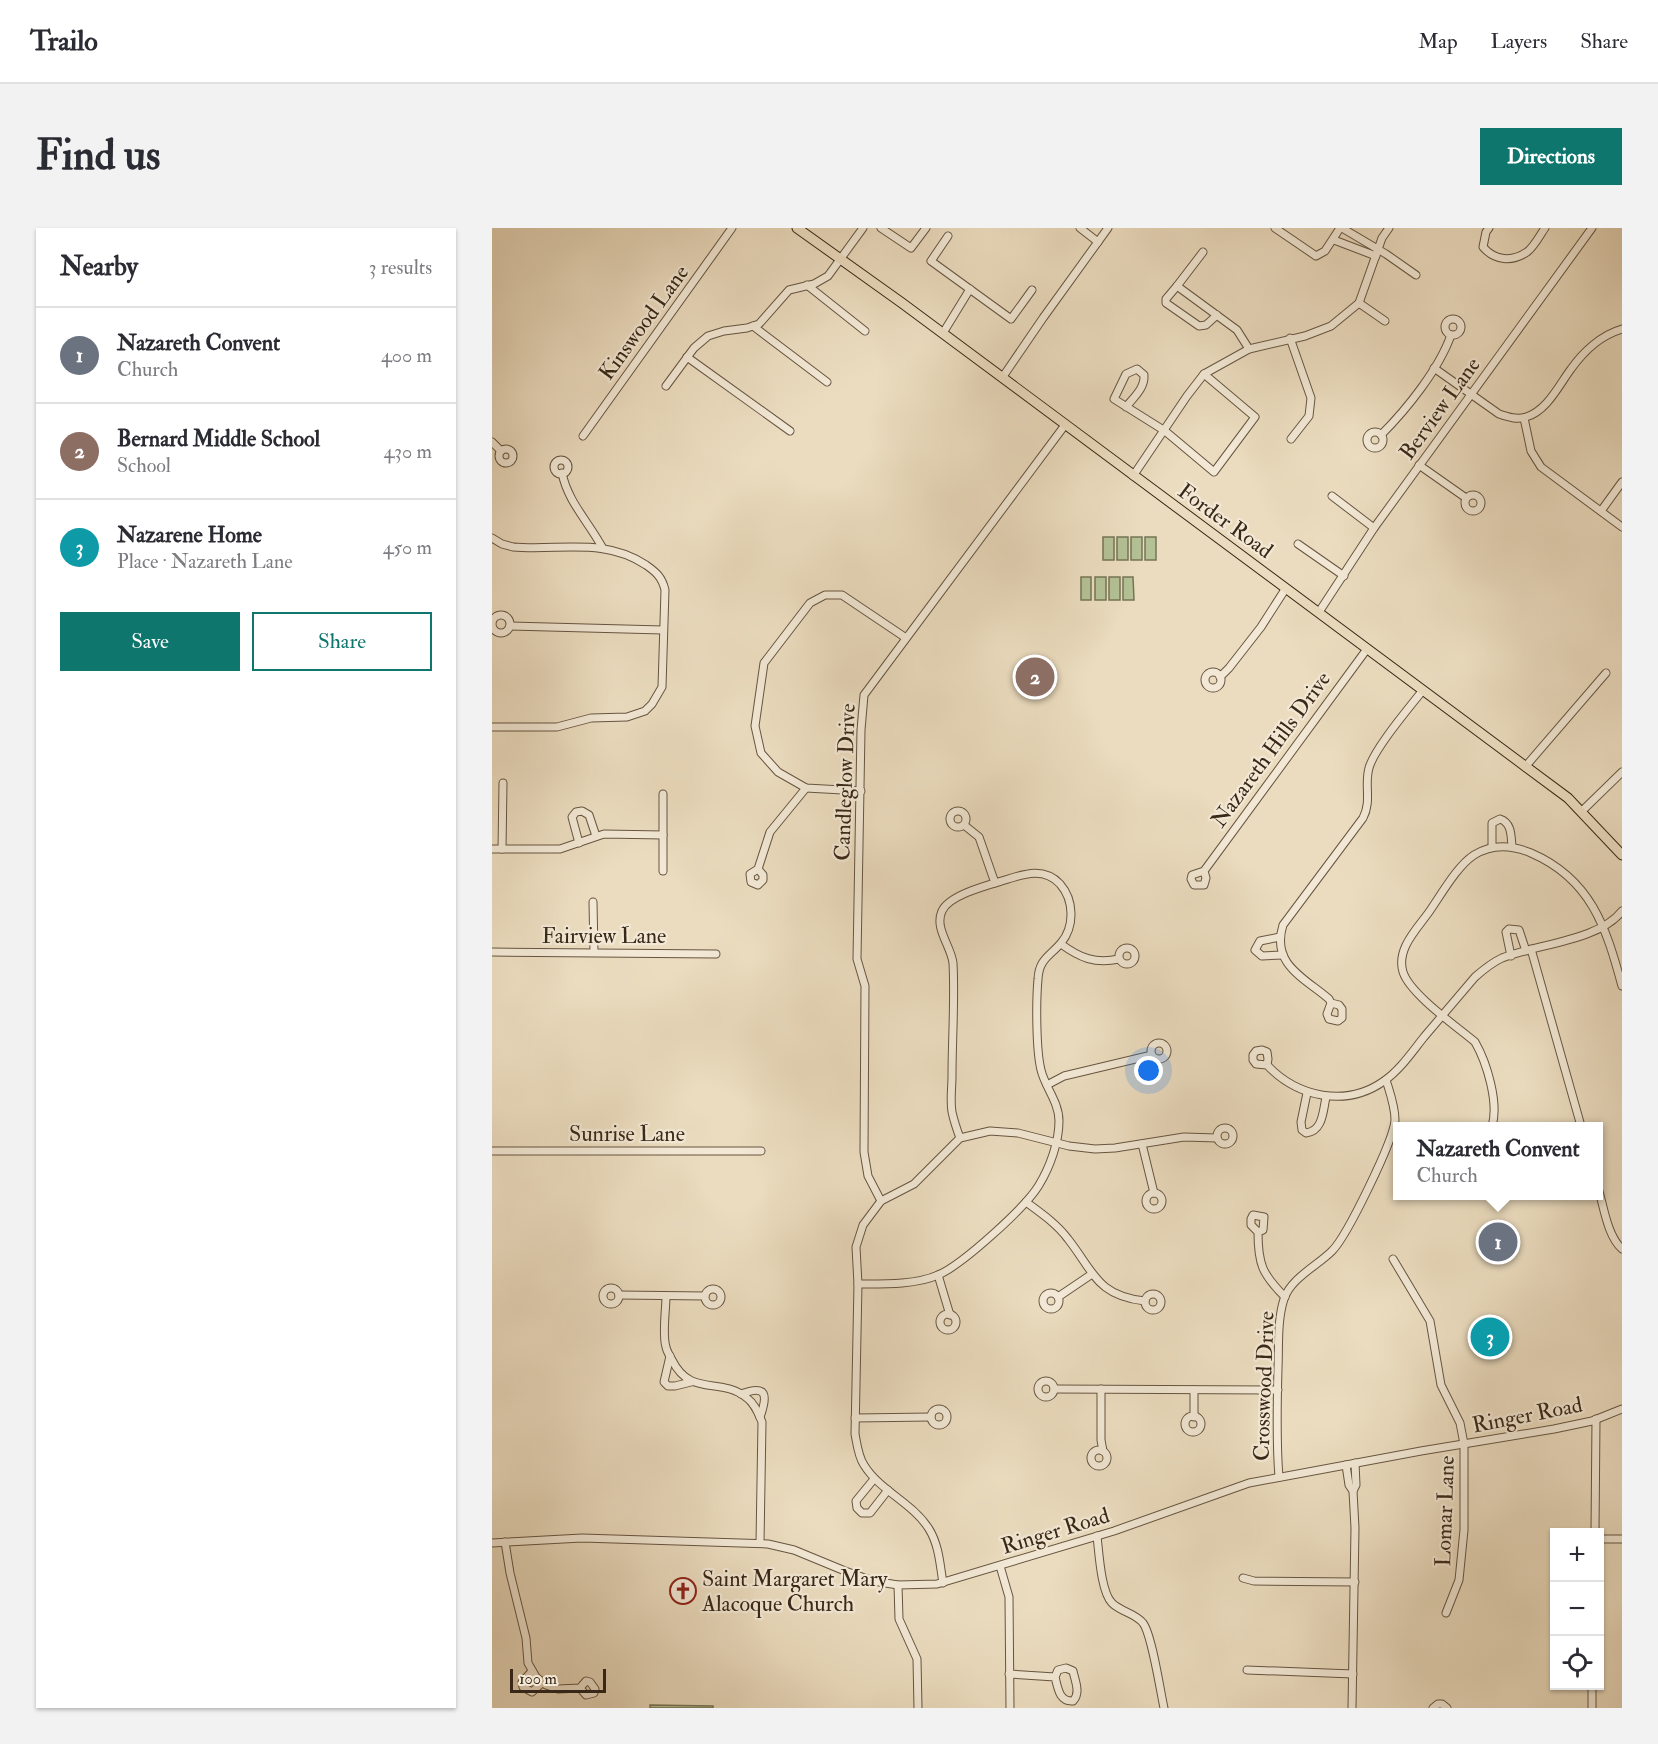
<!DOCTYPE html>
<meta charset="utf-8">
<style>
body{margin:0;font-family:"IM FELL Double Pica",serif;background:#f2f2f3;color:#2b2b33}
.controls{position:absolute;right:18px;bottom:18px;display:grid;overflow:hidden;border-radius:0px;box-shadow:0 2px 4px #0004}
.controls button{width:54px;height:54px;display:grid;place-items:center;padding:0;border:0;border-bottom:2px solid #e1e1e2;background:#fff;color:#2b2b33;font:30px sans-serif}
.scale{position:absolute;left:18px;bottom:15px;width:96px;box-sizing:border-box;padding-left:6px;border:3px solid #392817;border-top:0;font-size:16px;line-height:21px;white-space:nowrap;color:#392817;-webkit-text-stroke:4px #f2e8d5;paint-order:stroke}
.you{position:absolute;left:657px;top:843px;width:21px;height:21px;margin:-15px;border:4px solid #fff;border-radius:50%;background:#1a73e8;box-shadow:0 0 0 9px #1a73e833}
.badge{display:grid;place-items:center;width:39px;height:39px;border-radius:50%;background:#0f766e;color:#fff;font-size:20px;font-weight:700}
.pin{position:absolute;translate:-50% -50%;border:3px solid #fff;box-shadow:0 2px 6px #0006}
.popup{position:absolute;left:901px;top:894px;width:210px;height:78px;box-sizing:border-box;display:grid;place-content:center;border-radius:0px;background:#fff;filter:drop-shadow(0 2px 4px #0005);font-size:20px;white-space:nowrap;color:#7c7c81}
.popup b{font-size:22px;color:#2b2b33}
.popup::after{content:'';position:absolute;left:50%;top:100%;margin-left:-12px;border:12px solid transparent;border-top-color:#fff}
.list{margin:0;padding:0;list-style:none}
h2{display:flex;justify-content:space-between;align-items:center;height:78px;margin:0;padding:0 24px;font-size:26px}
h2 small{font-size:20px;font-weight:400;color:#7c7c81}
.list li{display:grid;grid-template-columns:39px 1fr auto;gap:18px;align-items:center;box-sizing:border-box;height:96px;padding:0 24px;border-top:2px solid #e1e1e2}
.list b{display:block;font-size:22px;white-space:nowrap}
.list p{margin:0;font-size:20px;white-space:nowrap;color:#7c7c81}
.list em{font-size:20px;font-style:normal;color:#7c7c81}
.actions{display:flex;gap:12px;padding:18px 24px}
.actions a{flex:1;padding:14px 0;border:2px solid #0f766e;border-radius:0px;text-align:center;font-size:21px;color:#0f766e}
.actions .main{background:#0f766e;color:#fff}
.icon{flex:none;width:33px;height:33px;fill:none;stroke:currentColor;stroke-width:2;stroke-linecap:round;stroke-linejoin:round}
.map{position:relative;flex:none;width:1130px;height:1480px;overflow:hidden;border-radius:0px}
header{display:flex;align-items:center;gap:36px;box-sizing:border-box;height:84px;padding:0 30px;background:#fff;border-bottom:2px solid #e1e1e2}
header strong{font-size:28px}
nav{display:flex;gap:33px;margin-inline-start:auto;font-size:21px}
.intro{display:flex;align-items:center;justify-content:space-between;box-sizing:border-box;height:144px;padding:0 36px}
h1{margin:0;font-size:42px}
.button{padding:15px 27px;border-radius:0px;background:#0f766e;color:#fff;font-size:21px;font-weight:700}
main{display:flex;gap:36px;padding:0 36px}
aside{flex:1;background:#fff;border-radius:0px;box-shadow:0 2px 4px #0004}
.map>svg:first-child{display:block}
.pitch{fill:#b3c195;stroke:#767456;stroke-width:1.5}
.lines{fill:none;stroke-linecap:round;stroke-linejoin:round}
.minor-casing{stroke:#665541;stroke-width:9}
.major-casing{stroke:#392817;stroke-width:11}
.minor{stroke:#f2e8d5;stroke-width:7}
.major{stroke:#ebdcbf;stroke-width:9}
.labels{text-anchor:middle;stroke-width:4.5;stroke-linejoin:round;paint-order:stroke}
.street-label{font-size:22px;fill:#392817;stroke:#f2e8d5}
.poi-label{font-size:22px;fill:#392817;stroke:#f2e8d5;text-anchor:start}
</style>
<header>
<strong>Trailo</strong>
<nav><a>Map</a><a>Layers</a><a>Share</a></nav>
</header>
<div class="intro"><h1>Find us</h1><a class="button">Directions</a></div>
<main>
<aside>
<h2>Nearby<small>3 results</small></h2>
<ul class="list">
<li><span class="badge" style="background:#6b7280">1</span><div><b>Nazareth Convent</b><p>Church</p></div><em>400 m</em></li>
<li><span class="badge" style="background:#8d6e63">2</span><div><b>Bernard Middle School</b><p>School</p></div><em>430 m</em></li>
<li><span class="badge" style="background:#0f9aa8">3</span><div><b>Nazarene Home</b><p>Place · Nazareth Lane</p></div><em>450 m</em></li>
</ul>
<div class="actions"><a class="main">Save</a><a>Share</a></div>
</aside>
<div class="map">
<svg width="1130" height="1480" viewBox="0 0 1130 1480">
<rect width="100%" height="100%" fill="#ebdcbf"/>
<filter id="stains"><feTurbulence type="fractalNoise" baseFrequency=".00333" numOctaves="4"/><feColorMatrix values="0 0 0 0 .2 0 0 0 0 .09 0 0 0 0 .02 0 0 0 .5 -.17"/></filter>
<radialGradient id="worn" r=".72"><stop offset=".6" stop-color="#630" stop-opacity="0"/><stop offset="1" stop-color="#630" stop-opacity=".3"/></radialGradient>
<g class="pitch">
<rect x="611" y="309" width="11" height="23"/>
<rect x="625" y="309" width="11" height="23"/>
<rect x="639" y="309" width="11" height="23"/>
<rect x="653" y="309" width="11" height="23"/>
<rect x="589" y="349" width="10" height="23"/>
<rect x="603" y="349" width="11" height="23"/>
<rect x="617" y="349" width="11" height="23"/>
<polygon points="631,349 641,349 642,372 631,372"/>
<polygon points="158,1477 221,1478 221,1480 158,1480"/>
</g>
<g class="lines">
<defs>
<g id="minor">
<polyline points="389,0 419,20 434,0"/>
<polyline points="588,0 606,14"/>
<polyline points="783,0 824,28 833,23 848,0"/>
<polyline points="850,0 894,26 924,47"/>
<path d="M997 0 994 4 991 19C1003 33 1020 34 1035 24 1042 19 1048 7 1053 0"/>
<polyline points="456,8 439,33 519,91 540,62"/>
<polyline points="842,12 884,28"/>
<polyline points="711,24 685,58 745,102 757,121"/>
<polyline points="315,57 373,103"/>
<polyline points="685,58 674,71 674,75 707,98 714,97 725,87"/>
<polyline points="867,75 893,93"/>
<circle cx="961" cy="99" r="8"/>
<polyline points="261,98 335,154"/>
<polyline points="451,105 478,61"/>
<polyline points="798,110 819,170 817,188 799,211"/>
<polyline points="195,129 298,203"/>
<path d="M942 140 1007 186C1016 189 1025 192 1034 189 1055 183 1067 157 1079 141 1091 124 1109 107 1130 101"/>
<polyline points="510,150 551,90 616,0"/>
<polyline points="174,158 202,120 216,108 232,103 255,100 267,96 297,62 322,56 336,48 371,0"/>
<path d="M634 179C642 169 653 160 652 147L645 141 634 146 622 171 673 203 722 244 763 189 712 146"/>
<polyline points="1032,190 1039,223 1049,239 1130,299"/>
<circle cx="883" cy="212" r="8"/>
<path d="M889 207C915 181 947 141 959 107"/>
<polyline points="91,208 240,0"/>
<polyline points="0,214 9,223"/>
<circle cx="14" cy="228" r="7"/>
<circle cx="69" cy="239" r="7"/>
<polyline points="927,237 974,270"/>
<path d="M70 245C76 274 96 293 110 319"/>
<polyline points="641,248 695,168 712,146 757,121 813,108 839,98 867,75 890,10 897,0"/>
<circle cx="981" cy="275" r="8"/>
<polyline points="840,268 882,300"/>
<polyline points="1109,283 1130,254"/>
<path d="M0 310 10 316 21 319C68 323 112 309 154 337 164 344 170 349 173 362L170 459 160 476 153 483 135 489 99 490 65 499H0"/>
<polyline points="806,316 852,348"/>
<polyline points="827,384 882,300 1100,0"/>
<circle cx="9" cy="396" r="9"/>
<polyline points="18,398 171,402"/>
<circle cx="721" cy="452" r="8"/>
<polyline points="728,449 737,440 769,399 794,360"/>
<polyline points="1033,539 1114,445"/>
<polyline points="369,563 314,560 286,544 269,525 263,498 272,435 318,375 333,367 350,367 414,410"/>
<polyline points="171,566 171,643"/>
<polyline points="1090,583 1130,544"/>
<circle cx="466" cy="591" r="8"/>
<polyline points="472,597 487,609 503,655"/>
<polyline points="87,615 80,589 84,584 90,583 97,587 104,608"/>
<path d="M1000 619V595L1008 591C1020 595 1019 608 1020 619"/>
<polyline points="0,621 68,621 112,606 171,607"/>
<polyline points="10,621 11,555"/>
<polyline points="266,641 271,647 271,652 266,657 259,654 258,646 266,641 278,604 314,560"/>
<polyline points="712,643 714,650 712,657 702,657 699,651 700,647 712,643 875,421"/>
<polyline points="101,674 102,724"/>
<polyline points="788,709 768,713 763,722 770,728 791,727"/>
<path d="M569 716C588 730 603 736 627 731"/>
<circle cx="635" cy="728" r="8"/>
<polyline points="1039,721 1089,898"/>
<polyline points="0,724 224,726"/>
<polyline points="1019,728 1014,704 1017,701 1027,702 1034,723"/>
<path d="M839 775 847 777 850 781V790L846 793 837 791 835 786 839 775 837 771C811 749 779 736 791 697L871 590C880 573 872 557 877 540 882 521 917 480 931 462"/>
<circle cx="667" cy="823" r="8"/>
<path d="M775 837 776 831 775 824 770 822 764 823 761 827V832L764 836 775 837C805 869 854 880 892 853 908 842 920 824 932 809 949 789 966 769 983 749 991 742 999 735 1010 730 1044 716 1107 713 1130 683"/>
<polyline points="555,857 572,848 660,827"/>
<path d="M815 865 809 894 810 902 814 905C831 903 831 883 834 869"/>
<path d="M1000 898C1007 875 995 835 983 814 964 798 918 766 911 744 904 721 925 701 937 684 949 667 965 638 982 627 1001 615 1020 617 1039 625 1099 651 1114 699 1130 758"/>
<circle cx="733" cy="908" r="8"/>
<polyline points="650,916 662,965"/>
<polyline points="0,923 269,923"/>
<path d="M1106 960C1112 979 1115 1007 1130 1021"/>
<circle cx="662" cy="973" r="8"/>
<polyline points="389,973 376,948 372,924 373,758 365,731 369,502 372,467 573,197"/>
<path d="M534 974C549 985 565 996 576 1011 602 1044 605 1068 653 1073"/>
<path d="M766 1004 759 997V991L761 987 772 989 771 1002 766 1004C766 1036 770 1046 793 1069"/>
<polyline points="901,1031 938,1093 949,1157 968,1195 972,1216 972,1302 967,1352 954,1385"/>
<polyline points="446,1047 458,1087"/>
<path d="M366 1056C390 1056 424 1057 446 1047 470 1037 534 979 547 957 558 939 567 914 567 893 567 874 553 859 549 842 544 822 544 773 546 751 547 731 558 728 569 715 583 698 582 672 568 656 552 639 532 646 513 652 496 657 457 667 450 683 442 700 459 718 461 735 463 772 460 811 460 848 460 860 458 872 460 884 462 893 465 902 468 910"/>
<circle cx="119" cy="1068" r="8"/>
<circle cx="221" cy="1069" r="8"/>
<circle cx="559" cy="1073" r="8"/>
<circle cx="661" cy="1074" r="8"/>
<polyline points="127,1067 213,1068"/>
<path d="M174 1068C174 1082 170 1107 174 1119 175 1124 178 1128 180 1132 199 1170 228 1148 255 1170 263 1176 266 1185 270 1194L268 1315"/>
<polyline points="566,1069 600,1046"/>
<circle cx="456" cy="1094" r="8"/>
<polyline points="178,1128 172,1154 176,1158 183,1158 199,1154"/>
<circle cx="554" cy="1161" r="8"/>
<polyline points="562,1161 786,1162"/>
<polyline points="609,1161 609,1212 611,1223"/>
<path d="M249 1166C275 1156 276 1167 268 1189"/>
<circle cx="447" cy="1189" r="8"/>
<circle cx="701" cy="1196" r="8"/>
<polyline points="702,1189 702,1162"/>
<polyline points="363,1190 439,1189"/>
<circle cx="607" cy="1230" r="8"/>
<polyline points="854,1237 857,1257 861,1263"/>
<path d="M787 1249C784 1213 785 1176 786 1140 787 1117 785 1093 792 1071 799 1050 825 1038 840 1023 855 1008 902 912 903 892 903 878 898 865 894 852"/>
<polyline points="382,1251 364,1273 365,1280 370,1285 378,1285 396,1262"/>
<polyline points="1103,1304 1104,1191"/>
<path d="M605 1308C607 1325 609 1364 620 1375 629 1384 643 1385 651 1395 660 1407 668 1462 672 1480"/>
<polyline points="1108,1311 1130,1311"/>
<polyline points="13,1314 18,1345 34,1410 36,1435 44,1449 54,1457 66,1461 88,1460 94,1453 98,1454 103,1461 102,1465 94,1467 88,1460"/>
<polyline points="0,1315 90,1310 276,1316 302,1322 353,1343 381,1353 406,1357 445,1356 622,1303 757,1255 929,1223 1062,1201 1100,1193 1130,1181"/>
<polyline points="508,1338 517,1369 518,1480"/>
<polyline points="751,1350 762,1353 863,1354"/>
<path d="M451 1355C448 1337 447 1317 437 1301 421 1275 388 1263 372 1237 366 1228 365 1216 363 1206L366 1056 364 1019 371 997 389 973 422 956 468 910 498 903 526 905 577 918 603 921 623 920 692 909 725 910"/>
<polyline points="406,1357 407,1391 425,1431 426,1480"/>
<polyline points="755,1442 861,1446"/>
<polyline points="40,1443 30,1454 31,1459 40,1464 51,1454"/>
<path d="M517 1446 563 1449 566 1442 574 1440 581 1443C583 1453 589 1465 581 1473 567 1474 566 1460 563 1449"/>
<polyline points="860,1480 863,1300 861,1263 864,1257 863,1235"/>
<polyline points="941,1480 946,1476 950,1476 955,1480"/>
<polyline points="1100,1480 1100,1458"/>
</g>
<polyline id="major" points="305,0 410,75 1076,570 1130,627"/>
</defs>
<use href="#minor" class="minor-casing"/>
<use href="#major" class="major-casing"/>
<use href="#minor" class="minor"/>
<use href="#major" class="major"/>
</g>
<defs>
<symbol id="church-ring" viewBox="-11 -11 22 22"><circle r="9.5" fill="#f2e8d5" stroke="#8f2418" stroke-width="1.5"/><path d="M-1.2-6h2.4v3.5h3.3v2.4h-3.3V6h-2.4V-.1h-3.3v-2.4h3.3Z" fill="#8f2418"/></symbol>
</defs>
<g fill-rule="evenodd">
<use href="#church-ring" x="176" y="1348" width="30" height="30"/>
</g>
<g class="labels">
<g class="street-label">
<text transform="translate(151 94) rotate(-54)" y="8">Kinswood Lane</text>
<text transform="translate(947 180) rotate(-54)" y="8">Berview Lane</text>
<text transform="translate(734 292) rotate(36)" y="8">Forder Road</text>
<text transform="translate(778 521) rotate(-54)" y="8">Nazareth Hills Drive</text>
<text transform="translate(352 554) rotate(-88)" y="8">Candleglow Drive</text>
<text x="112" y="715">Fairview Lane</text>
<text x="135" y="913">Sunrise Lane</text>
<text transform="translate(771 1158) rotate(-88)" y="8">Crosswood Drive</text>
<text transform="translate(1035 1186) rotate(-11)" y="8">Ringer Road</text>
<text transform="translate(952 1283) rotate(-88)" y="8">Lomar Lane</text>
<text transform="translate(563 1302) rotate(-17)" y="8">Ringer Road</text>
</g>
<g class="poi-label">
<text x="210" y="1358">Saint Margaret Mary<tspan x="210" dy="25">Alacoque Church</tspan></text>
</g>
</g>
<rect width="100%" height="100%" filter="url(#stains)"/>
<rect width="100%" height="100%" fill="url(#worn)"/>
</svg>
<div class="controls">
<button>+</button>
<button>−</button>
<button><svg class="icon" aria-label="locate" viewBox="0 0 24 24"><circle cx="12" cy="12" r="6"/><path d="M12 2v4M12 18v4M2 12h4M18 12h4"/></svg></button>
</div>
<div class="scale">100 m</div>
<div class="you"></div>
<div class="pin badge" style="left:1006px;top:1014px;background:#6b7280">1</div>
<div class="popup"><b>Nazareth Convent</b>Church</div>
<div class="pin badge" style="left:543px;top:449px;background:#8d6e63">2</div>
<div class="pin badge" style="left:998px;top:1109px;background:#0f9aa8">3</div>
</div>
</main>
